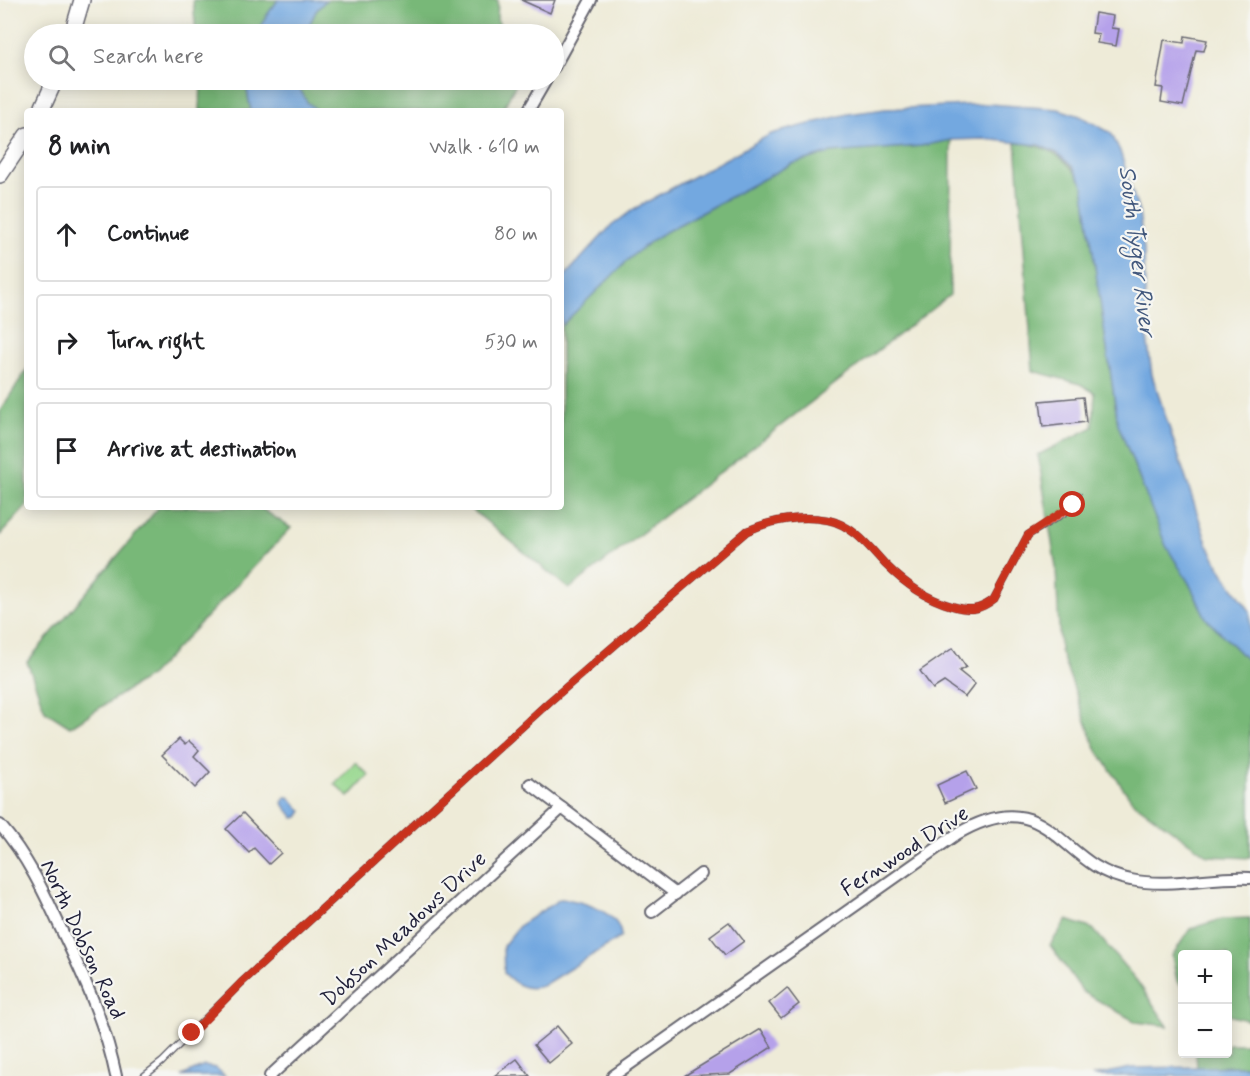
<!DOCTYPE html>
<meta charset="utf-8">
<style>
body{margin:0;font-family:Mynerve,sans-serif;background:#f2f2f2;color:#202124}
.controls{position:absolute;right:18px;bottom:18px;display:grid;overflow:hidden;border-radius:6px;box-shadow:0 3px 15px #0003}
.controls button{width:54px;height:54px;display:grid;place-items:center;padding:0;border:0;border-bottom:2px solid #e0e0e0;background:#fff;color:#202124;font:30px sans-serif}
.stop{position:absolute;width:18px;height:18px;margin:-14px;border:4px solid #c8321e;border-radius:50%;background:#fff}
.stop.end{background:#c8321e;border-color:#fff;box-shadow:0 2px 6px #0008}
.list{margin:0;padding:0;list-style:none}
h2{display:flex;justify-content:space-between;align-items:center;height:78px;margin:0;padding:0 24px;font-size:26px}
h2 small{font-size:20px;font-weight:400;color:#757577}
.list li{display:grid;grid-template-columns:39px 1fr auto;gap:18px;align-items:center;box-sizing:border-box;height:96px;margin:0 12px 12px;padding:0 12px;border:2px solid #e0e0e0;border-radius:6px}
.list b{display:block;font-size:22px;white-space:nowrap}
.list em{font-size:20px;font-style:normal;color:#757577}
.icon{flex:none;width:33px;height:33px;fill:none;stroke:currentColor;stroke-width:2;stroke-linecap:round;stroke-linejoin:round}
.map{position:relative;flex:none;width:1250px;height:1076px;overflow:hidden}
.search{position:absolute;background:#fff;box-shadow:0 3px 15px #0003;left:24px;top:24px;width:540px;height:66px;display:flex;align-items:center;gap:15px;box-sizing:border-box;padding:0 21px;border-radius:33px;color:#757577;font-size:22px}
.panel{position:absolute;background:#fff;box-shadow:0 3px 15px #0003;left:24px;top:108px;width:540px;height:402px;border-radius:6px}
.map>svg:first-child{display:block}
.green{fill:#96d78d;stroke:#5c7c64;stroke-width:1.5}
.forest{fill:#78b878;stroke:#4d6d5a;stroke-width:1.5}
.water{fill:#73a8e0;stroke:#4a658e;stroke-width:1.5}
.building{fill:#b5a1ea}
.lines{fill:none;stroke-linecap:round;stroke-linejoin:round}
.lane-casing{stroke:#696872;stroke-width:8}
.street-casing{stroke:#696872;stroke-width:14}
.secondary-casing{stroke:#696872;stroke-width:18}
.lane{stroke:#fff;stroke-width:5}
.street{stroke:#fff;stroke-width:10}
.secondary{stroke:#fff;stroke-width:15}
.route{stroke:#c8321e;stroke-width:8}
.labels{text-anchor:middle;stroke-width:4.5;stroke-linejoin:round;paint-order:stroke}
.street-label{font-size:22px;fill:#22223b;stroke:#f6f6f2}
.water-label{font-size:24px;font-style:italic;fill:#42587d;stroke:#f6f6f2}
</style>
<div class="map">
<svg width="1250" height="1076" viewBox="0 0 1250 1076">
<rect width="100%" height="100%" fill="#f6f6f2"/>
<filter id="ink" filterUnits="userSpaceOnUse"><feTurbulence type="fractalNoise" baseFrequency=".0167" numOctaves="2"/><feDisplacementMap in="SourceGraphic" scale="12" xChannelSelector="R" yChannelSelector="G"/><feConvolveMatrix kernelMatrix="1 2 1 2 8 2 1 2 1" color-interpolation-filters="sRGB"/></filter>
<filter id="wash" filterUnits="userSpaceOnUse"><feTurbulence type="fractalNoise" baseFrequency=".008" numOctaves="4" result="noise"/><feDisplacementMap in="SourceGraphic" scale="24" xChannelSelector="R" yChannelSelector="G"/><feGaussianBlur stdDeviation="1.35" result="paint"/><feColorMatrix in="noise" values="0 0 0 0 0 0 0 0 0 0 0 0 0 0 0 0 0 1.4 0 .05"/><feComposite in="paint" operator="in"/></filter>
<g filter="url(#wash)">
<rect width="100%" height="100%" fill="#eeebd8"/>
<polygon class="green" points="355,762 369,775 349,797 335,784"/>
<g class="forest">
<polygon points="193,0 278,0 267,15 257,34 196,34"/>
<polygon points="326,0 498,0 497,19 504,34 305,34 316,11"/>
<polygon points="201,80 245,80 251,111 200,111"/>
<polygon points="295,80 518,80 502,111 318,111 307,102"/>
<polygon points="951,140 950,295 569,589 469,507 561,507 561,326 633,255 658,236 791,164 830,153 921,146"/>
<path d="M1016 142C1048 146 1066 156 1083 184L1118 424 1143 488 1206 618 1250 663V858L1208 856 1132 801 1096 749 1060 650 1056 568 1038 455 1093 427 1095 393 1080 384 1033 371Z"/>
<polygon points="27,369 27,506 0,535 0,411"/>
<polygon points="159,507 259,507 291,528 151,675 70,727 45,711 27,662"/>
<polygon points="1250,918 1250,1021 1228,1015 1228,954 1182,954 1182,986 1177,981 1172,956 1190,929 1222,919"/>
<polygon points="1067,920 1093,929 1137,981 1168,1026 1136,1022 1083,992 1050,945"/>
<polygon points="1228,1044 1250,1044 1250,1066 1197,1067 1196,1054 1228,1054"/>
</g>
<g class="water">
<polygon points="278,0 326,0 316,11 305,34 257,34 267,15"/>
<polygon points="245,80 295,80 307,102 318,111 251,111"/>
<polygon points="989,104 1058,109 1080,116 1111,133 1120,151 1139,213 1144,250 1146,330 1152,375 1207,543 1223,573 1250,611 1250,663 1206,618 1189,583 1166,546 1118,424 1083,184 1072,166 1057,153 1039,145 984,139 951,140 921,146 830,153 791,164 658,236 633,255 561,326 561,280 610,227 634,209 771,134 848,114 885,109"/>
<polygon points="285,797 289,797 302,811 298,817 294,818 282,803"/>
<path d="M560 899C579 899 621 912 621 937L542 986C525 991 516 985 504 973L503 946 520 925Z"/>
<polygon points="204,1066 216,1068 225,1076 182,1076"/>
<polygon points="1250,1066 1250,1076 1092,1076 1131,1068"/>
</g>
<g id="blocks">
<g class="building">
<polygon points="521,0 555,0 550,13"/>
<polygon points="1095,13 1113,16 1111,28 1119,29 1116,46 1097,43 1099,34 1092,33"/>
<polygon points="1185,36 1207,40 1204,51 1196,50 1183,106 1161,102 1163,88 1156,87 1164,40 1184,43"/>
<polygon points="1083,397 1086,422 1043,427 1040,401"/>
<polygon points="953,648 966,667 959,671 975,684 965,697 944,682 933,689 920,671"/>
<polygon points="179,739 185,745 189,741 199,750 194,756 210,772 195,788 162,755"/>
<polygon points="967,771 976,789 945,803 937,785"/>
<polygon points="243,813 281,853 269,864 254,848 249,853 226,829"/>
<polygon points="729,922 744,941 725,955 710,936"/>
<polygon points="787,988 799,1004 781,1018 769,1003"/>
<polygon points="557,1026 572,1044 549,1063 534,1045"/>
<polygon points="761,1029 772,1047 730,1074 684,1076"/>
<polygon points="517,1059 530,1076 494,1076"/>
</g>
</g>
</g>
<g filter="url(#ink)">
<use href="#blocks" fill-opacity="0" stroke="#696872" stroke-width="1.5"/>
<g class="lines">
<defs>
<path id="lane" d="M144 1076 162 1062 241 983 549 702 747 531C771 520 802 515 828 520 853 525 870 548 886 565 904 583 927 599 952 606 969 611 979 611 994 599L1028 535 1064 513 1078 495"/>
<g id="street">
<polyline points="554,67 591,0"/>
<polyline points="528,111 546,80"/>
<polyline points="530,784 676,894"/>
<path d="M0 825C27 856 44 892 61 929 84 977 105 1023 116 1076"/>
<polyline points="652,912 701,874"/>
<polyline points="270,1076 562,808"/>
<path d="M613 1076 957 834C1051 779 1057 867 1131 880 1171 888 1210 876 1250 878"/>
</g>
<g id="secondary">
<polyline points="72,34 82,0"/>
<polyline points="41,111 55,80"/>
<polyline points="0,175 27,135"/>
</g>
</defs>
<use href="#lane" class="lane-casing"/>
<use href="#street" class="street-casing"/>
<use href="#secondary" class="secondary-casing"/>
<use href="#lane" class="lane"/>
<use href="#street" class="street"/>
<use href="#secondary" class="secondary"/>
</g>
</g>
<g class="lines" filter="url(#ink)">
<path class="route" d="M192 1033 241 983 549 702 747 531C771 520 802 515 828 520 853 525 870 548 886 565 904 583 927 599 952 606 969 611 979 611 994 599L1028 535 1073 505"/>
</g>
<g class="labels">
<g class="street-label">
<text transform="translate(904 850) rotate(-33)" y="8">Fernwood Drive</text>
<text transform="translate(403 928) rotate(-43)" y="8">Dobson Meadows Drive</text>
<text transform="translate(84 939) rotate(65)" y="8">North Dobson Road</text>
</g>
<g class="water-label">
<text transform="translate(1138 251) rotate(83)" y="8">South Tyger River</text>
</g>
</g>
</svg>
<div class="controls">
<button>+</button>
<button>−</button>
</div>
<div class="stop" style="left:1073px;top:505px"></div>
<div class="stop end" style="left:192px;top:1033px"></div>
<div class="search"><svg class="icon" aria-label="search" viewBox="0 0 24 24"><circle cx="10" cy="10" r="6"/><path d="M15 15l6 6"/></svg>Search here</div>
<section class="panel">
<h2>8 min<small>Walk · 610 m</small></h2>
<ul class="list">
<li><svg class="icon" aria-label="ahead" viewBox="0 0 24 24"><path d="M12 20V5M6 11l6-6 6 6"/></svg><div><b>Continue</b></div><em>80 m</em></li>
<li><svg class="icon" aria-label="right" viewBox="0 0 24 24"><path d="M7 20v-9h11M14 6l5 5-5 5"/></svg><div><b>Turn right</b></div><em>530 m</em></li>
<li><svg class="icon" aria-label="arrive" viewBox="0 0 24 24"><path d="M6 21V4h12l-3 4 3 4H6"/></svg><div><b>Arrive at destination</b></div></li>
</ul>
</section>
</div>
